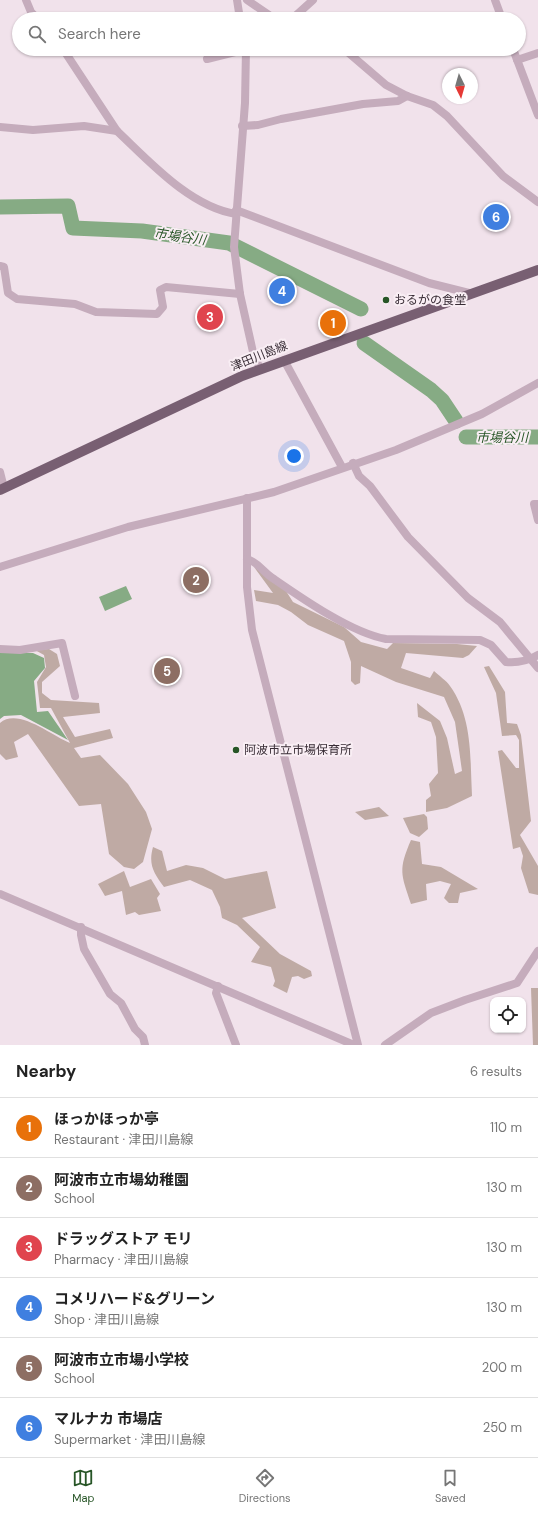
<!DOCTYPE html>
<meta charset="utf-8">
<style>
body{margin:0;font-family:"DM Sans","Noto Sans JP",sans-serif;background:#f2f2f2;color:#222}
.controls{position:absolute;right:12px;bottom:12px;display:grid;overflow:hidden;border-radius:8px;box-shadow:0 1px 3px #0004}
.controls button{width:36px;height:36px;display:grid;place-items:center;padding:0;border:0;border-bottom:1px solid #e0e0e0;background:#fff;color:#222;font:20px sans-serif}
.compass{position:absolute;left:442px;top:68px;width:36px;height:36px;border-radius:50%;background:#fff;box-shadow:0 1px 3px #0004;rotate:175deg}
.you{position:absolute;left:294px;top:456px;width:14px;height:14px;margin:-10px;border:3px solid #fff;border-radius:50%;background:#1a73e8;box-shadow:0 0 0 6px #1a73e833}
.badge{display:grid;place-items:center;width:26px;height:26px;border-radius:50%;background:#275526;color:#fff;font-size:13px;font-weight:700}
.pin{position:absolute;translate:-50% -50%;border:2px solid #fff;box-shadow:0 1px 4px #0006}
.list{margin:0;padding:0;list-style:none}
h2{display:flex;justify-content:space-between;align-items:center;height:52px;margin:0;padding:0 16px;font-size:17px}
h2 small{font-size:13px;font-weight:400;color:#767676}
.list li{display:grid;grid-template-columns:26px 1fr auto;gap:12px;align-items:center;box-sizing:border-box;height:60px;padding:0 16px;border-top:1px solid #e0e0e0}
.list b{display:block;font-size:15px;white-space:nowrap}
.list p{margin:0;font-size:13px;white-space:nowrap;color:#767676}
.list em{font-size:13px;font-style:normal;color:#767676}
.icon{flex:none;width:22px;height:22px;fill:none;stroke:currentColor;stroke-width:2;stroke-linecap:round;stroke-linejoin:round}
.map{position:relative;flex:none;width:538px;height:1045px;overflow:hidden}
.search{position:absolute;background:#fff;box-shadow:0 1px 3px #0004;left:12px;right:12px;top:12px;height:44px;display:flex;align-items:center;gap:10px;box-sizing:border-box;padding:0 14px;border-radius:22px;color:#767676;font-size:15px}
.sheet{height:412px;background:#fff}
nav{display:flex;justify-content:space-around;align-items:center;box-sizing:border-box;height:56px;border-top:1px solid #e0e0e0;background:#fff;font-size:11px;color:#767676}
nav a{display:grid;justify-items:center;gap:2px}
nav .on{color:#275526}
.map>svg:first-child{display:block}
.green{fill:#bfaaa4}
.water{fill:#86ab84}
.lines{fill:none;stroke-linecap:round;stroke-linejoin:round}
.river{stroke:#86ab84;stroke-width:15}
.minor{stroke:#c5acbc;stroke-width:8}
.primary{stroke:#785f72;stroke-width:10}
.poi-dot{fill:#275526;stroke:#f9eef4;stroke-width:1.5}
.labels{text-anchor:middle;stroke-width:4;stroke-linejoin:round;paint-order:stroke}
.poi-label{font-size:12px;fill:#382c35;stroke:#f9eef4;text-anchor:start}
.street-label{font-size:12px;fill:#382c35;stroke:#f9eef4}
.water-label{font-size:13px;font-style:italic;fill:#275526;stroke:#f9eef4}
</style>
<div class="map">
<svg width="538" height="1045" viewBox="0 0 538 1045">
<rect width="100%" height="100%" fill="#f1e2eb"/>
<g class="green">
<path d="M254 567 286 591 293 602 344 627 361 642 387 649 393 643 457 644 477 646 469 655 463 658 406 653 401 668 430 678 434 671C439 676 446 680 450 686 473 718 470 759 472 796L447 808 426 812V800L431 796 429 784 438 773 436 737 431 722 418 717 417 703 440 721 447 738 455 774 462 771 455 722 444 697 396 682 361 666 360 683 355 685 351 681V662L344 641 308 625 291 612 278 605 256 601 254 590 273 593Z"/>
<path d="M49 649 57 654 60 666 42 682V693L51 700 99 703 100 713 63 717 75 737 110 729 113 738 74 748 81 758 100 755 128 784 146 812 152 829 143 862 134 869 124 867 109 854 101 804 79 806 28 734 14 742 18 757 6 760 0 754V723C18 707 52 736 70 743L51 708H40L37 682 46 667 44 655 35 650Z"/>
<polygon points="489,666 505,692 507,723 517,724 521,735 531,821 520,835 538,866 538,895 529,893 521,868 523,856 520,847 513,849 498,751 502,750 516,768 519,768 519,740 516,735 502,736 496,693 484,667"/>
<polygon points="379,807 389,816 365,820 355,812"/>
<polygon points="424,814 427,817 428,829 419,837 410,833 403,818"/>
<path d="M411 840 420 842 422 864 441 867 478 889 460 893 458 903H449L444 898 451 884 440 881 426 884 427 900 411 904C401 874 398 870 411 840Z"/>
<path d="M153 847 162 851 167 871 186 865 203 868 225 879 267 871 276 908 242 918 280 954 311 971 312 976 304 979 298 976 292 977 287 993 273 986 275 981 271 967 251 962 260 947 237 925 222 918 220 907 212 890 190 880 164 887C154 873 148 865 153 847Z"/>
<polygon points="124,871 130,887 151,879 160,894 157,898 161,911 139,915 135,912 126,915 122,891 105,896 98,884"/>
<polygon points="531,988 538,988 538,1045 533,1045"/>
</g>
<g class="water">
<polygon points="126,586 132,599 105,611 99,597"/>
<polygon points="0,653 33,653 44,658 45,668 34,681 37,712 48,711 68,740 21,715 4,716 0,719"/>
</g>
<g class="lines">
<g class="river">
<polyline points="0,207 68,206 73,228 142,231 229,243 361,309"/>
<polyline points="364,343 431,390 442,400 456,421"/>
<polyline points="466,437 538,437"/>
</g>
<g class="minor">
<polyline points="26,0 31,12 38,19"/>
<polyline points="237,0 240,19"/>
<polyline points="247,0 275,19"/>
<polyline points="495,0 502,19"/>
<polyline points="292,19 313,0"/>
<path d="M63 49 117 131C149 161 190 207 236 214"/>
<polyline points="246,49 245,103 234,247 240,294 253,352 260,369"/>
<polyline points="344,49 386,85 407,96 433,105 447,116 503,176 538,202"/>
<polyline points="513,49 538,115"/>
<polyline points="207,59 247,49"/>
<polyline points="517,60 538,53"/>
<polyline points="242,126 258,125 281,119 363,104 398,101 407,96"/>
<polyline points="0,127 33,130 84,126 117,131"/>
<polyline points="236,210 429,283 469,293"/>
<polyline points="0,266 4,267 8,293 17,299 75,304 96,312 157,314 163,307 160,290 166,287 240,294"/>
<polyline points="284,360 342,467"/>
<polyline points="353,463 359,476 370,486 408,537 468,598 500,622 538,668"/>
<polyline points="0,472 4,488"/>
<polyline points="247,498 247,587 252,630 358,1045"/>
<polyline points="538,504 534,504 538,520"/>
<path d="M247 559C258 562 264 573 274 579 303 599 352 633 386 639L480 640 491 645 506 662C517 663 528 661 538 655"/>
<polyline points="0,567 128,527 274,492 396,450 482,414 538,383"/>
<polyline points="0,649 20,650 62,643 75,696"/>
<polyline points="0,894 354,1045"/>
<polyline points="81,927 81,935 84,949 110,994 121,1003 135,1029 143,1037 145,1045"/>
<polyline points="218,986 216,993 236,1045"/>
<polyline points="385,1045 431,1013 465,1000 517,983 538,951"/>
</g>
<polyline class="primary" points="0,490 242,376 538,270"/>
</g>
<g class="poi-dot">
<circle cx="386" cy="300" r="4"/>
<circle cx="236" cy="750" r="4"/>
</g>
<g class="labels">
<g class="poi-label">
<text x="394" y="304">おるがの食堂</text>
<text x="244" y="754">阿波市立市場保育所</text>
</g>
<g class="street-label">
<text transform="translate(259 356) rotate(-22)" y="4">津田川島線</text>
</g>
<g class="water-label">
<text transform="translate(180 236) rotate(8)" y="5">市場谷川</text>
<text x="502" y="442">市場谷川</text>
</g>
</g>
</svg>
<div class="controls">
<button><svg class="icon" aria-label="locate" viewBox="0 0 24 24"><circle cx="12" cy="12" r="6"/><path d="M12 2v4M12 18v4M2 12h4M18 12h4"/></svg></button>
</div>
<svg class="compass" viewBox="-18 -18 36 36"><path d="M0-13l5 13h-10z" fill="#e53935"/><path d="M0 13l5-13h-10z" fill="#767676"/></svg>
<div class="you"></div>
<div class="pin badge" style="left:333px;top:323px;background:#e8710a">1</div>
<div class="pin badge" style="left:196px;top:580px;background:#8d6e63">2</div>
<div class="pin badge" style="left:210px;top:317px;background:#e0444e">3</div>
<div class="pin badge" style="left:282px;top:291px;background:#3f7fe0">4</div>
<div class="pin badge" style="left:167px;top:671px;background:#8d6e63">5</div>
<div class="pin badge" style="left:496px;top:217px;background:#3f7fe0">6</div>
<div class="search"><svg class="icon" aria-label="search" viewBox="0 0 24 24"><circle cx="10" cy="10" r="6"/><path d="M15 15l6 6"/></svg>Search here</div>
</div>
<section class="sheet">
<h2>Nearby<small>6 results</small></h2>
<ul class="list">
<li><span class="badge" style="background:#e8710a">1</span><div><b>ほっかほっか亭</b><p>Restaurant · 津田川島線</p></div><em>110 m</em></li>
<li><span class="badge" style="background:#8d6e63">2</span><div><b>阿波市立市場幼稚園</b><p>School</p></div><em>130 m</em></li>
<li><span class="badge" style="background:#e0444e">3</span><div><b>ドラッグストア モリ</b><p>Pharmacy · 津田川島線</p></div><em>130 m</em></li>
<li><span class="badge" style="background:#3f7fe0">4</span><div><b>コメリハード&amp;グリーン</b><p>Shop · 津田川島線</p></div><em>130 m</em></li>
<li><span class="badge" style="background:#8d6e63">5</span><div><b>阿波市立市場小学校</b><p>School</p></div><em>200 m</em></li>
<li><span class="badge" style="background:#3f7fe0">6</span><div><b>マルナカ 市場店</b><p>Supermarket · 津田川島線</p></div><em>250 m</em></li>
</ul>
</section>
<nav>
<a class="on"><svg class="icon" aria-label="map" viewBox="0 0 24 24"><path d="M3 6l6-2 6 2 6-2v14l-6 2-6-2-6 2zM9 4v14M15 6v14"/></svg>Map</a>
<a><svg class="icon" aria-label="directions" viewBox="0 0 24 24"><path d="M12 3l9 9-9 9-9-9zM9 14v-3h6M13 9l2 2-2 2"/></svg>Directions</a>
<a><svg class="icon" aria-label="saved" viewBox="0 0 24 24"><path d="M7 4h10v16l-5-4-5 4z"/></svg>Saved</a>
</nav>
